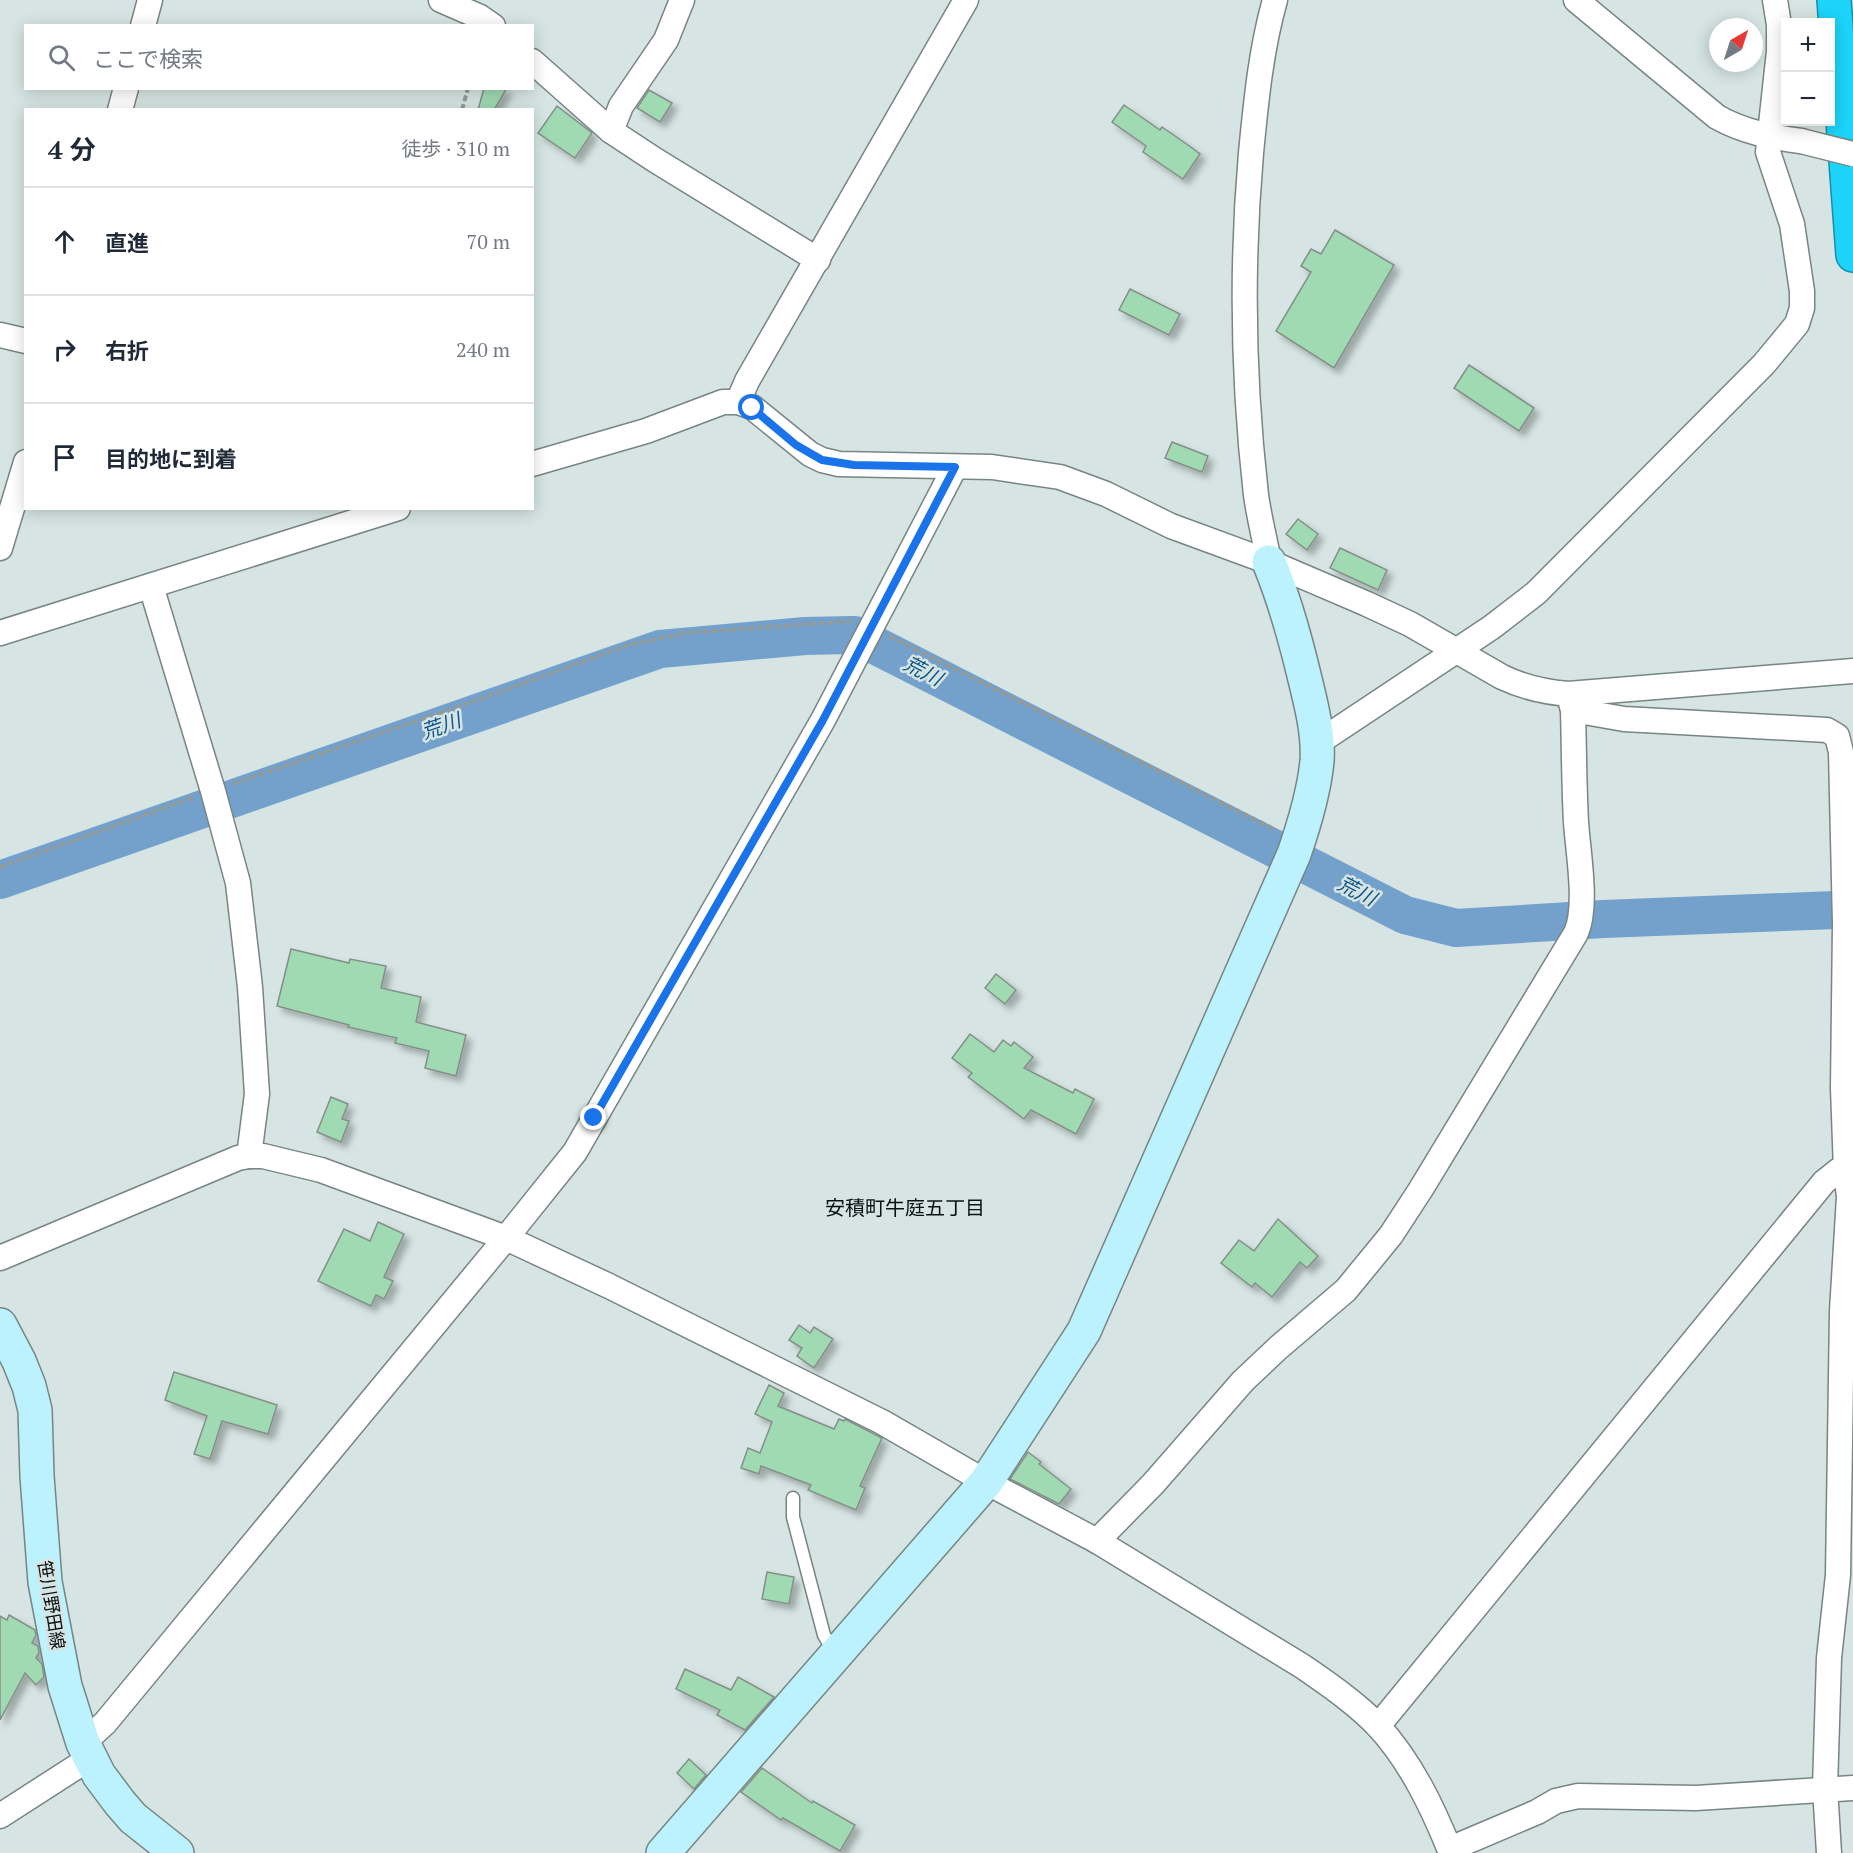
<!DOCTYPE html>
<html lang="ja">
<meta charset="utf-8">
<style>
body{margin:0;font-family:"PT Serif","Noto Sans JP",serif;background:#f2f2f3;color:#1f2937}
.controls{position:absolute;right:18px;top:18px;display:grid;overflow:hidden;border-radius:0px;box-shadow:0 3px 15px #0003}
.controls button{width:54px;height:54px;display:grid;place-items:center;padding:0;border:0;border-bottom:2px solid #e0e1e3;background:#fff;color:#1f2937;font:30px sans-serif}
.compass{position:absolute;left:1709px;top:18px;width:54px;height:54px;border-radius:50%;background:#fff;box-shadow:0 3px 15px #0003;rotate:39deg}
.stop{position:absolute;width:18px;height:18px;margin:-14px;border:4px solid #1a73e8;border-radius:50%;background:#fff}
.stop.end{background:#1a73e8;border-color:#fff;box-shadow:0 2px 6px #0008}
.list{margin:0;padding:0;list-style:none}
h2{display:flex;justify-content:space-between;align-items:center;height:78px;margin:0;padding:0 24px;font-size:26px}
h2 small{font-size:20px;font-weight:400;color:#747a83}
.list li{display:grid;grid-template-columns:39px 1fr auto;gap:18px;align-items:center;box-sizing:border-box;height:108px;padding:0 24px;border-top:2px solid #e0e1e3}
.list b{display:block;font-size:22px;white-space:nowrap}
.list em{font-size:20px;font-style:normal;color:#747a83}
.icon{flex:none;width:33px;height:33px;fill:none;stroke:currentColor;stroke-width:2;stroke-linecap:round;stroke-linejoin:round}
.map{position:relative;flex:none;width:1853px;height:1853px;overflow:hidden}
.search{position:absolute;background:#fff;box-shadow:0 3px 15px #0003;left:24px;top:24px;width:510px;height:66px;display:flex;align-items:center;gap:15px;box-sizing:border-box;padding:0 21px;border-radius:0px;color:#747a83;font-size:22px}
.panel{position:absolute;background:#fff;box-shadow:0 3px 15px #0003;left:24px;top:108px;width:510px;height:402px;border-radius:0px}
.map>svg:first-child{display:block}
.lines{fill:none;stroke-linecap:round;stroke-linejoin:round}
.river{stroke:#74a0cc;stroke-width:38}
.building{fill:#a0dab3;stroke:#848f87;stroke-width:1.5;filter:url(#shadow)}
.lane-casing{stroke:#778583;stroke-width:15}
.street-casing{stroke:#778583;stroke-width:27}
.secondary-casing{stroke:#778583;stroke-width:36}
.highway-casing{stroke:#168fa8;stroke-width:36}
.path{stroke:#909b9a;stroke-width:4;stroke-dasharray:6 3;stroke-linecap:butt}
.lane{stroke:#fff;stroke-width:12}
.street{stroke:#fff;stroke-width:24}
.secondary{stroke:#bbf2fe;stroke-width:33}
.highway{stroke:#1cd4fa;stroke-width:33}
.street-bridge-casing{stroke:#778583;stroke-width:27;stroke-linecap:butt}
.street-bridge{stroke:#fff;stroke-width:24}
.route{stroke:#1a73e8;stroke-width:8}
.labels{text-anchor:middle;stroke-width:5;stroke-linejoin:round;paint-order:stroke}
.street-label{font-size:18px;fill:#0b1010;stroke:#d6e5e3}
.water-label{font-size:20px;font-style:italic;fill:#0e548b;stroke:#d6e5e3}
.neighbourhood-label{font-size:20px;fill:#0b1010;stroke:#d6e5e3}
</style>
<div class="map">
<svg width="1853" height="1853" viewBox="0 0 1853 1853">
<defs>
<filter id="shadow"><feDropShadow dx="5.5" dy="5.5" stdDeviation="3" flood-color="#0004"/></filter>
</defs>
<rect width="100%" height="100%" fill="#d6e5e3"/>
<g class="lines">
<polyline class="river" points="0,880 660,649 805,636 851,635 855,635 1405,915 1456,928 1603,919 1835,910"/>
</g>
<g class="building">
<polygon points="484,88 507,88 494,110 478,110"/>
<polygon points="649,90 672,103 660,122 637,108"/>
<polygon points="1124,105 1160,130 1162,127 1188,145 1200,154 1183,179 1143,152 1146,146 1112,122"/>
<polygon points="557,106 592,133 575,158 538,133"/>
<polygon points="1335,230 1394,265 1334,368 1276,331 1311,272 1301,266 1311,249 1321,254"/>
<polygon points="1130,289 1180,314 1169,335 1119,310"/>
<polygon points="1469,365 1534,408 1519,431 1454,388"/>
<polygon points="1172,442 1208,456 1202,472 1165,458"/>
<polygon points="1298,519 1318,534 1307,550 1286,534"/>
<polygon points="1340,548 1387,570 1378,590 1330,568"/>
<polygon points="291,949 349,963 350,959 386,966 381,988 421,997 416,1022 466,1035 456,1076 425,1068 429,1051 395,1043 397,1038 348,1027 349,1025 277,1006"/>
<polygon points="996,974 1016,990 1005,1004 985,988"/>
<polygon points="970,1034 994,1052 1003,1040 1011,1046 1014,1042 1033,1057 1024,1068 1073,1093 1075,1089 1094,1099 1076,1134 1031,1110 1024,1119 968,1077 972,1073 952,1058"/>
<polygon points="331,1097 348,1104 342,1119 349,1121 341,1142 317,1132"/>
<polygon points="1278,1219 1318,1256 1307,1268 1300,1262 1272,1297 1255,1283 1252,1287 1221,1263 1239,1240 1254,1251"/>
<polygon points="378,1222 404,1234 384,1277 393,1281 384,1299 376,1295 371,1306 318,1281 344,1229 370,1241"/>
<polygon points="799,1325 810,1333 814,1327 833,1339 814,1368 797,1356 802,1348 789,1340"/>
<polygon points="174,1372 277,1405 268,1434 222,1421 210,1459 194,1454 207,1416 165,1400"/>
<polygon points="769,1385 784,1393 778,1406 834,1429 839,1419 844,1421 845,1419 882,1438 860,1486 865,1488 856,1510 808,1490 811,1485 761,1466 759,1474 741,1468 748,1448 760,1453 772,1422 755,1414"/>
<polygon points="1028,1452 1041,1462 1039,1464 1071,1489 1059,1504 1010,1479"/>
<polygon points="767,1572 794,1577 789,1604 762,1599"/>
<polygon points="9,1615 35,1630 36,1635 32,1643 38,1646 39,1653 36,1658 42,1664 44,1677 36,1685 25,1673 0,1720 0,1616 7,1620"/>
<polygon points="685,1669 731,1690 738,1677 774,1697 745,1730 717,1715 720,1710 676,1689"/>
<polygon points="689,1759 706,1775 694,1789 677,1773"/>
<polygon points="762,1768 812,1803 813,1801 855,1825 840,1851 783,1818 781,1820 741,1792"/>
</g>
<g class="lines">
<defs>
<polyline id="lane" points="793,1498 793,1517 824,1635 835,1654"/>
<g id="street">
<polyline points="441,0 480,17 493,26"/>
<path d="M1576 0 1717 117C1744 132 1771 137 1801 141"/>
<polyline points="143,26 150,0"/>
<polyline points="532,61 611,131 655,160 818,260"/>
<polyline points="120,110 126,88"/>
<polyline points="611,131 621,106 666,40 682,0"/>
<polyline points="0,335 26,341"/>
<polyline points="738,402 747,381 966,0"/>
<path d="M532 464 646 431 723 402H738L752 407 810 454 822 460 839 464 992 467 1060 477 1106 494 1171 526 1269 562 1367 604 1410 624 1502 677C1523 687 1545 692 1568 694L1853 671"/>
<polyline points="0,548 26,462"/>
<path d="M1269 562C1265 540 1259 517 1256 495 1243 381 1241 267 1251 153 1256 102 1261 49 1275 0"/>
<polyline points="151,586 213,791 238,883 250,987 257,1094 249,1156"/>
<polyline points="0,633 398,508"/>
<polyline points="1573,710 1624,719 1827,730 1837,736 1841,752 1845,924 1843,1088 1846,1170 1849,1197 1842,1311 1838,1575 1829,1658 1825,1788 1829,1853"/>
<polyline points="1316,744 1492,627 1536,593 1764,364 1797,324 1802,308 1802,291 1792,224 1768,152 1779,51 1779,25 1775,0"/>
<path d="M0 1258 238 1158 249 1156H263L321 1170 506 1238 609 1286 882 1422 986 1482 1097 1541 1302 1666C1328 1684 1356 1703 1378 1726 1411 1762 1433 1808 1451 1853"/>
<path d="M1097 1541 1153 1484 1243 1381 1278 1348 1346 1290 1391 1235 1421 1189 1576 933C1588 906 1578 853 1576 822 1574 785 1574 747 1573 710L1569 696"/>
<polyline points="1378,1726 1824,1182 1839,1170 1846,1170"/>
<polyline points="83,1743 105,1723 506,1238 575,1152 823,720 955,467"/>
<polyline points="0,1816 90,1758"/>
<polyline points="1450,1849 1537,1812 1556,1801 1578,1796 1696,1798 1853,1788"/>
</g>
<g id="secondary">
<polyline points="0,1325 19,1361 29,1386 35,1410 37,1476 45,1582 65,1686 83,1743 99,1775 120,1803 133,1818 177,1853"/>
<path d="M663 1853 986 1482 1084 1331 1294 854C1304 825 1314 793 1317 761 1319 732 1310 700 1303 671 1294 634 1284 598 1269 562"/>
</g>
<polyline id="highway" points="1834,0 1853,255"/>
</defs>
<use href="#lane" class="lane-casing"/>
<use href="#street" class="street-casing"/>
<use href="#secondary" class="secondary-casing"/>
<use href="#highway" class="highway-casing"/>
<g class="path">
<polyline points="462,110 468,88"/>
<polyline points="889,636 1276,830"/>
<polyline points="233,784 483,698 629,645 687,633 851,621"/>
<polyline points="0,867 192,798"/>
</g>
<use href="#lane" class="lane"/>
<use href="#street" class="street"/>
<use href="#secondary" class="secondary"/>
<use href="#highway" class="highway"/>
<defs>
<polyline id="street-bridge" points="1801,141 1853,154"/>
</defs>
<use href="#street-bridge" class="street-bridge-casing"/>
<use href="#street-bridge" class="street-bridge"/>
</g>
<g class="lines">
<polyline class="route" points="594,1118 823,720 955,467 854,465 822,460 796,445 752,408"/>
</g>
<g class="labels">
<g class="street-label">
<text transform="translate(51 1605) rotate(81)" y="6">笹川野田線</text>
</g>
<g class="water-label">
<text transform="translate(923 671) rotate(27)" y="7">荒川</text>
<text transform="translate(441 726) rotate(-19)" y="7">荒川</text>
<text transform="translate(1357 891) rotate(27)" y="7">荒川</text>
</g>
<g class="neighbourhood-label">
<text x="905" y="1215">安積町牛庭五丁目</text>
</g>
</g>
</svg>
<div class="controls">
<button>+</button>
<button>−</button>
</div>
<svg class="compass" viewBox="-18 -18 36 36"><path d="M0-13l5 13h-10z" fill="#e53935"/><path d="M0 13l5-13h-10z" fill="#747a83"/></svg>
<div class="stop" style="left:752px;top:408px"></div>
<div class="stop end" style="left:594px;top:1118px"></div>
<div class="search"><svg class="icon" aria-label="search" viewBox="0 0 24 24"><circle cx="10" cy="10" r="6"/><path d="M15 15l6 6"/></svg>ここで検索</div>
<section class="panel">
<h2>4 分<small>徒歩 · 310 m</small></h2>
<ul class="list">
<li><svg class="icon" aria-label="ahead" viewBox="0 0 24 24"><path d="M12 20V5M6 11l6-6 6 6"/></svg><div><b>直進</b></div><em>70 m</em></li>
<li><svg class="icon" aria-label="right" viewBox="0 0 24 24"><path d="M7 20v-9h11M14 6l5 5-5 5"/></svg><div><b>右折</b></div><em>240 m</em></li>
<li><svg class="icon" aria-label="arrive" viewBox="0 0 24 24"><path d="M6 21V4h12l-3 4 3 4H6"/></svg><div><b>目的地に到着</b></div></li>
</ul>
</section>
</div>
